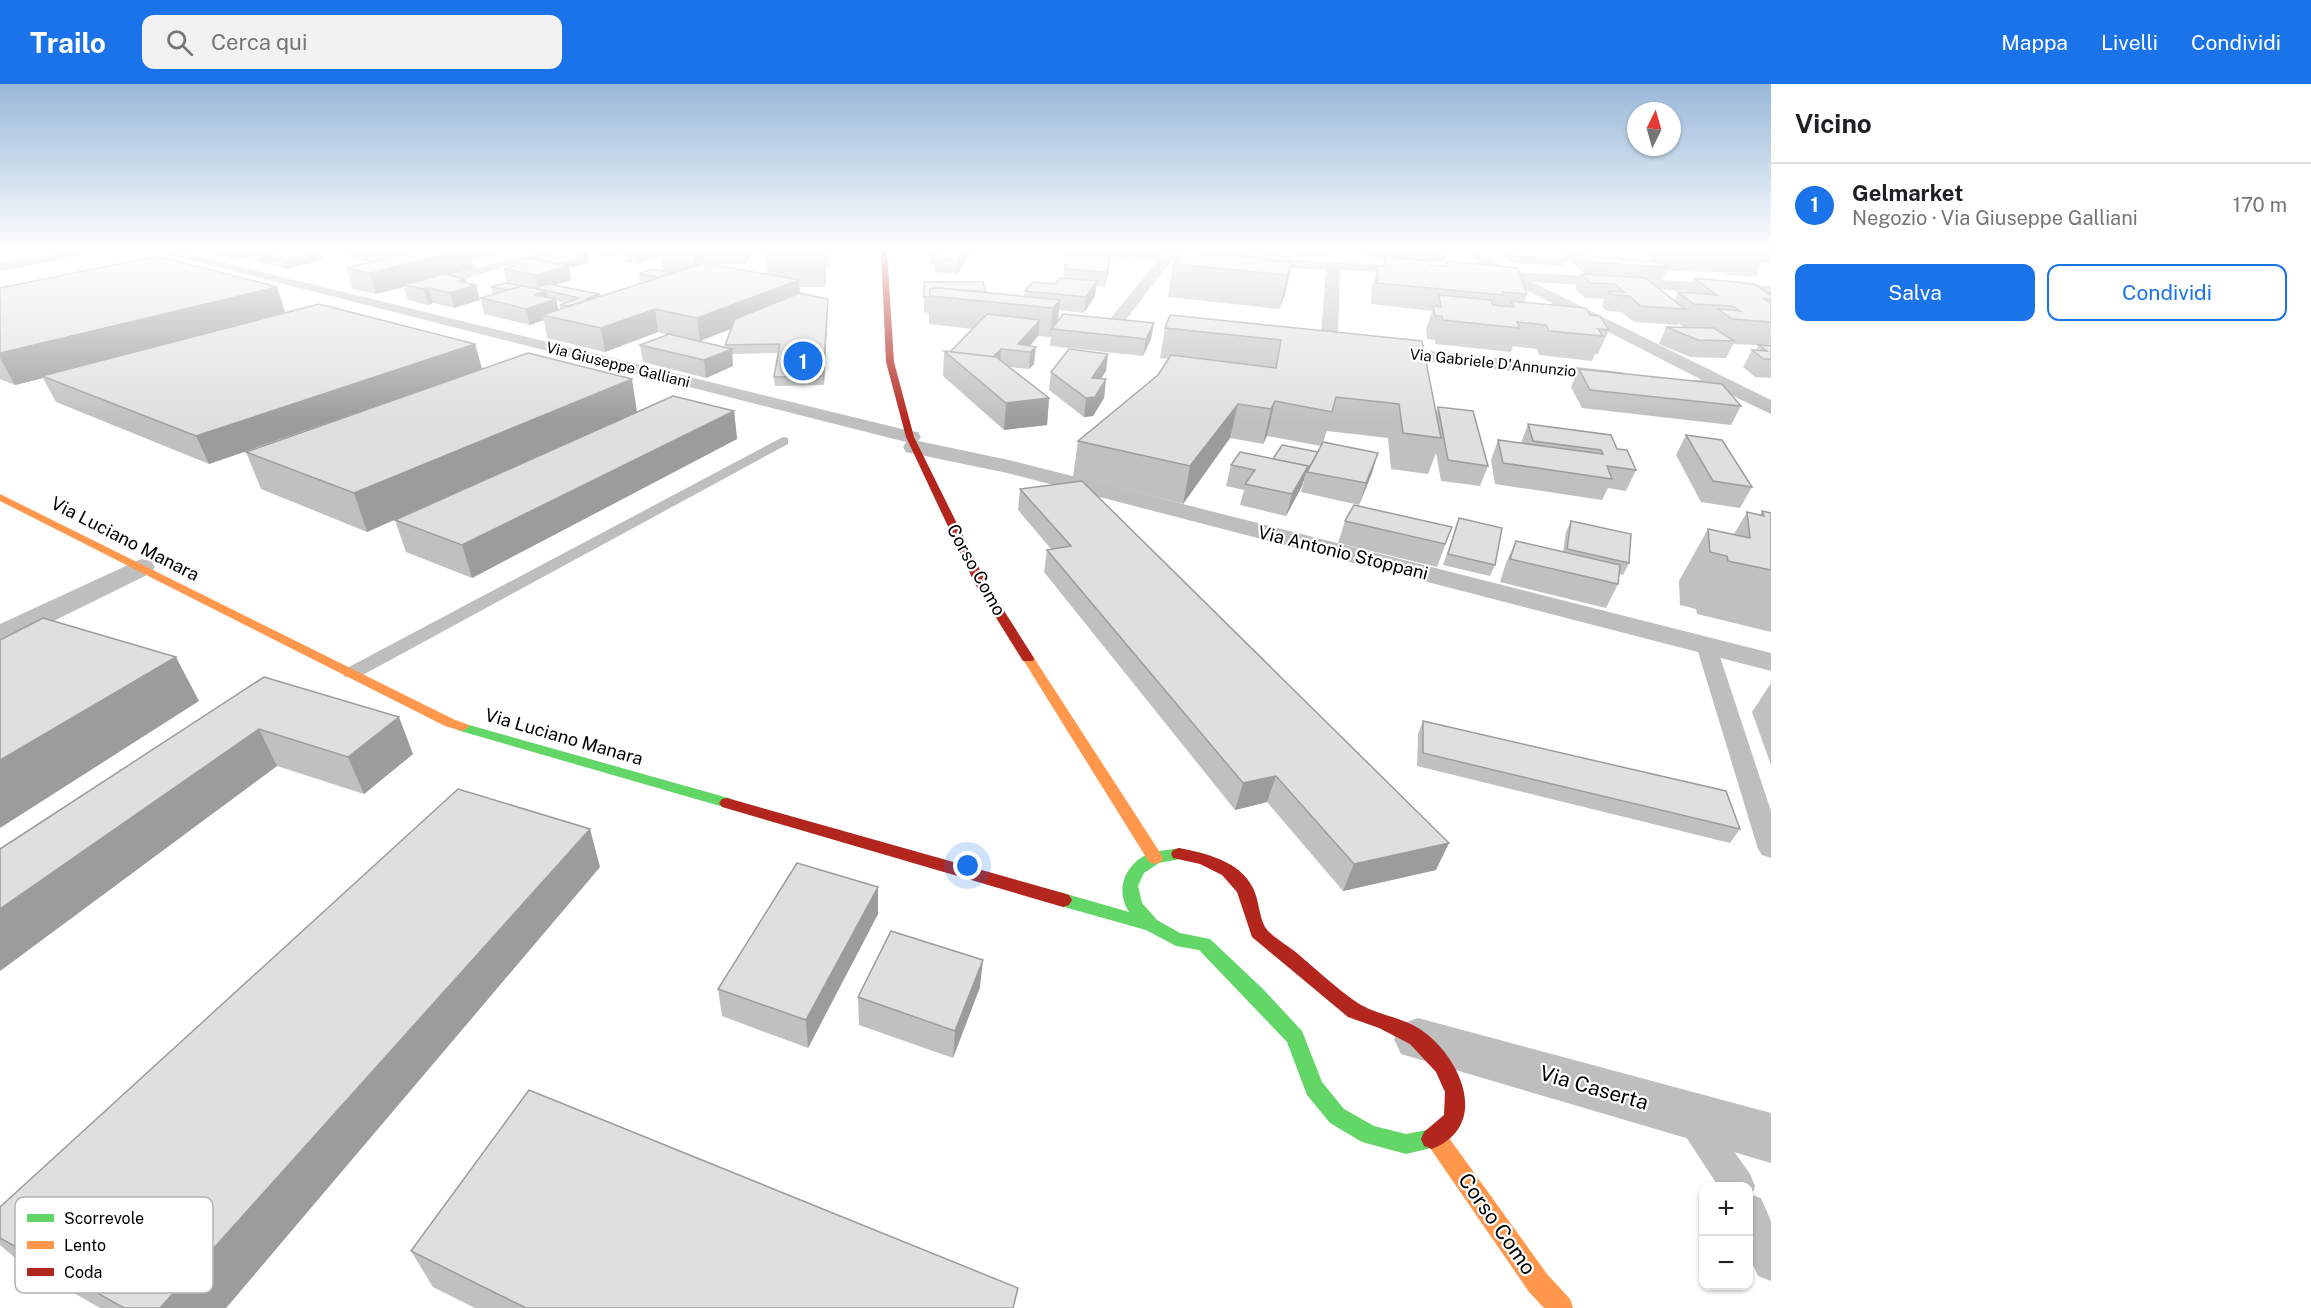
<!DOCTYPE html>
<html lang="it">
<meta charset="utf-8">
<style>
body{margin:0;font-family:"Public Sans",sans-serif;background:#f2f2f2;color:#202124}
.controls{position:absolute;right:18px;bottom:18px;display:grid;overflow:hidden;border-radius:12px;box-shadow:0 2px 4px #0004}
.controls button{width:54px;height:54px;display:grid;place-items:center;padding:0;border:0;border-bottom:2px solid #e0e0e0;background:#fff;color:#202124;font:30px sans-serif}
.compass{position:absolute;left:1627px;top:18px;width:54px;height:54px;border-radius:50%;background:#fff;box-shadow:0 2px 4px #0004;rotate:5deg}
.you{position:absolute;left:968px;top:782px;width:21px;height:21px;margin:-15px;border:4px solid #fff;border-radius:50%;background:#1a73e8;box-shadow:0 0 0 9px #1a73e833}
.badge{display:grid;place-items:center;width:39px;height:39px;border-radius:50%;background:#1a73e8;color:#fff;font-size:20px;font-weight:700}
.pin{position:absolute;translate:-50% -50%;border:3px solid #fff;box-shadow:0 2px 6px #0006}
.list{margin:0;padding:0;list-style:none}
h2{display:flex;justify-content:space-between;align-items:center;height:78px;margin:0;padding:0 24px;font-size:26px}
h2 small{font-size:20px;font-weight:400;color:#757577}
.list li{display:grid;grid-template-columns:39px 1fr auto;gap:18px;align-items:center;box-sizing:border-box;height:84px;padding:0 24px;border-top:2px solid #e0e0e0}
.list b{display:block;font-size:22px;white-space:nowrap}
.list p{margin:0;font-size:20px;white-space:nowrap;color:#757577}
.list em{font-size:20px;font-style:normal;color:#757577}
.actions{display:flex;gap:12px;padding:18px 24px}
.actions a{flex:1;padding:14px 0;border:2px solid #1a73e8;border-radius:12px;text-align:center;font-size:21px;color:#1a73e8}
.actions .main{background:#1a73e8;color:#fff}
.icon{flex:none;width:33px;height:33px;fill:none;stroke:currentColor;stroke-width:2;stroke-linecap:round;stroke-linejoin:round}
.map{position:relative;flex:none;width:1771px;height:1224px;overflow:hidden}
header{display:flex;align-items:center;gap:36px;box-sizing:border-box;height:84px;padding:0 30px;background:#1a73e8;color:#fff}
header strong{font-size:28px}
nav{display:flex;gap:33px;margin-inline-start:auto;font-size:21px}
.search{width:420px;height:54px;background:#f2f2f2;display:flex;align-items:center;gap:15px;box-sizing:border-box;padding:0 21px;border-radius:12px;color:#757577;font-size:22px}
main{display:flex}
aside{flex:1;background:#fff}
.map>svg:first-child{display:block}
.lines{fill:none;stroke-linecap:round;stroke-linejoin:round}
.lane{fill:#bebebe;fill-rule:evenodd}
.street{fill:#bebebe;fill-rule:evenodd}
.fast{fill:#63d668;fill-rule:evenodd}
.slow{fill:#ff974d;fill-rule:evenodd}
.jam{fill:#b3261e;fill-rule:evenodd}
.wall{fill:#c0c0c0;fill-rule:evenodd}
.shaded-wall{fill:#9c9c9c}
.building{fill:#dfdfdf;stroke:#9c9c9c;stroke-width:1.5}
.labels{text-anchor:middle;stroke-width:4.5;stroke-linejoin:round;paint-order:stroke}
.far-street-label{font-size:15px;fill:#000;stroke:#fff}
.street-label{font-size:18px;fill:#000;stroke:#fff}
.near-street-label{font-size:21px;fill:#000;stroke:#fff}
.key{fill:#fff;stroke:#b2b2b2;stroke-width:1.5}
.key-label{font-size:16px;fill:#000}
</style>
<header>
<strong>Trailo</strong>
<div class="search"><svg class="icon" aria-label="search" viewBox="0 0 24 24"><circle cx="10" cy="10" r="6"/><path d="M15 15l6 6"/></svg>Cerca qui</div>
<nav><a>Mappa</a><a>Livelli</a><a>Condividi</a></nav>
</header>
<main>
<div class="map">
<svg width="1771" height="1224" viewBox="0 0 1771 1224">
<rect width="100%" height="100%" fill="#fff"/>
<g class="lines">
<g class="lane">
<polygon points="783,353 788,354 788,360 359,593 345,593 342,589 345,585"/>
<polygon points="1706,555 1716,561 1771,727 1771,774 1762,771 1758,765 1696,561"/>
<polygon points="1694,1023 1706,1028 1750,1090 1755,1102 1752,1111 1761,1114 1771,1137 1771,1197 1758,1192 1748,1170 1748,1102 1718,1102 1677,1039 1682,1028"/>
</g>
<g class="street">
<polygon points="73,165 102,165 96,169 0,187 0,179"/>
<polygon points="146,165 169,165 910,347 918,348 921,353 918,357 1009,376 1771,569 1771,587 1007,389 906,368 903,363 906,358"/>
<polygon points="293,165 318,165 263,180 256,176 258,173"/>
<polygon points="548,165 570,165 416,208 409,204 411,201"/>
<polygon points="1034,165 1114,165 1422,183 1427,184 1427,190 1340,186 1338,257 1622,288 1631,294 1622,300 1323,265 1320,261 1326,186 1171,177 1115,250 1109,251 1101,246 1158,176 1040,169"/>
<polygon points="1460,165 1476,165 1513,188 1771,202 1771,212 1532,198 1771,316 1771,330 1731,311 1675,304 1672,300 1675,296 1702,296 1507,196 1471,193 1471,187 1491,187"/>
<polygon points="141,475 151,477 155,483 151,489 11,558 0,561 0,540"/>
<polygon points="1418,934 1771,1029 1771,1079 1401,970 1394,955 1401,940"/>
</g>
<g class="fast">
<polygon points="462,639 732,715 735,719 732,723 727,724 457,646 455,643"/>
<path d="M1179 764 1185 766 1187 770 1185 774 1159 779 1144 789 1138 802 1142 819 1157 836 1180 849 1210 855 1263 905 1302 947 1322 998 1344 1025 1374 1042 1406 1050 1432 1045 1440 1048 1443 1055 1440 1062 1406 1070 1362 1058 1330 1039 1307 1011 1287 958 1199 866 1176 862 1146 846 1057 821 1054 816 1057 811 1063 809 1129 828C1114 805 1126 779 1150 769 1159 766 1170 766 1179 764Z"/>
</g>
<g class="slow">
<polygon points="0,410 455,636 467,640 469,643 462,647 445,642 0,417"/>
<polygon points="1028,570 1034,574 1161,770 1163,774 1161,778 1155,780 1149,778 1022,574"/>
<polygon points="1436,1044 1444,1047 1547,1190 1570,1215 1573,1224 1544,1224 1529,1208 1428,1061 1425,1054 1428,1047"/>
</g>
<g class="jam">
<polygon points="881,165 887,165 894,278 914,353 987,500 1034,574 1033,577 1023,577 975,500 906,353 886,278"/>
<polygon points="727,714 1063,809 1069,811 1072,816 1069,821 1063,823 722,723 719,719 722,715"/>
<path d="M1179 764C1205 769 1240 777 1253 804 1259 816 1259 832 1265 843 1271 852 1285 860 1293 866 1313 882 1341 909 1361 921 1381 932 1406 934 1424 948 1462 976 1490 1042 1432 1065L1424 1062 1421 1055 1424 1048 1444 1031 1445 1008 1436 988 1410 960 1379 944 1348 933 1252 853 1237 808 1222 791 1200 780 1173 774 1171 770 1173 766Z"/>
</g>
</g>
<g class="wall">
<polygon points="191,165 261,165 263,170 239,176"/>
<polygon points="346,165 515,165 515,166 487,173 482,172 482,174 472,176 474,184 449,191 466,195 467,199 480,216 454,224 433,219 428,221 408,216 404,203 376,210 352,205 346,184 369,178 349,174"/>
<path d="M567 165H638L610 173 589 169V173H587L588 179 569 184 571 196 554 201 599 210 600 212 644 198 640 197 639 190 663 187 660 165H749L750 172 746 180H710L766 190 765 170 767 165H829L830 179 829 184H825L826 197 824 203H800V209L828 215 824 301 775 302 774 293 778 269 732 270 733 282 706 294 643 278 640 261 668 251 658 248 605 268 547 254 544 236 530 241 484 230 481 214 493 211 492 210 491 203 507 199 504 185 513 182 512 178ZM557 217 565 219 560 221V225L558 226ZM731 245 725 261V264L700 257Z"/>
<polygon points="659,165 660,172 637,180 625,178 624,170"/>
<polygon points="926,165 974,165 957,190 934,188 934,181 929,181 929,172 925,172"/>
<polygon points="1192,165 1249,165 1248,169 1293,178 1285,211 1279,225 1168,213 1173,180 1192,168"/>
<polygon points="1293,165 1339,165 1338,171 1295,172"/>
<polygon points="1363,165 1448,165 1444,178 1426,177 1430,181 1445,182 1446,177 1527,210 1524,219 1590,231 1609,246 1598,270 1595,270 1592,277 1539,271 1537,265 1513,262 1511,268 1435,260 1435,256 1427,255 1426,245 1432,227 1371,220 1372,203 1378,182 1382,183 1385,174 1366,173"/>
<polygon points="1476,165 1541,165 1541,166 1566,174 1569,166 1557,165 1619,165 1618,168 1611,167 1622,175 1651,177 1652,173 1637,167 1638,165 1769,165 1768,168 1771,169 1771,179 1762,179 1756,193 1729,191 1724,188 1667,187 1662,197 1648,197 1674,217 1678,208 1687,209 1694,194 1771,211 1771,294 1755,293 1743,283 1752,266 1756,266 1758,263 1756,261 1733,260 1726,274 1690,273 1659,260 1666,243 1703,244 1683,243 1678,239 1677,241 1634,238 1622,228 1606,227 1602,222 1604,215 1585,214 1575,205 1581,190 1585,190 1568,175 1565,182 1511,179 1502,171 1504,168 1478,167"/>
<polygon points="321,169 323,176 286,185 266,180 263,173"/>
<polygon points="1111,172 1109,186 1105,203 1096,202 1095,212 1084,229 1059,226 1058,237 1154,239 1151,255 1143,272 1050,262 1051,252 1050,253 1038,252 1030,262 1034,280 1029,285 1009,283 1049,314 1047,341 1004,346 943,292 944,267 950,268 973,245 929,240 929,229 924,228 924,198 986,208 1024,212 1025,207 1055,200 1063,194 1064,185"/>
<polygon points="0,204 286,229 475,260 482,285 209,380 56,318 43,294 15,301 0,295"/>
<polygon points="1165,244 1422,257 1436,328 1438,323 1488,382 1480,402 1441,397 1436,369 1428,390 1391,385 1388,354 1327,347 1323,358 1372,389 1359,421 1301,408 1304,397 1303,397 1302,402 1286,432 1240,421 1244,406 1226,402 1231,381 1318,368 1321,362 1267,352 1263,360 1230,354 1183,420 1073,393 1078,357 1158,291 1168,275 1160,274"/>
<polygon points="1579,285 1741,322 1731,341 1582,324 1571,303"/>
<polygon points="1106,287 1101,295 1106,295 1104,314 1093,332 1084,333 1049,306 1051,288"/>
<polygon points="734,327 737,355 472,494 406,468 395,436 480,398 367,448 261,405 246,368 637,328"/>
<polygon points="1528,340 1617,365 1636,386 1626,407 1608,404 1602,416 1495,400 1491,376 1498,356 1521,359"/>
<polygon points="1686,351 1752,403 1740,424 1701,418 1676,371"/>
<polygon points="1020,405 1436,786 1343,807 1267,718 1235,726 1044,488 1047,466 1051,465 1018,426"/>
<polygon points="1762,427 1771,429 1771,548 1697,530 1696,525 1680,521 1679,497 1708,445 1734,450 1747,428 1760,431"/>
<polygon points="1459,434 1495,481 1490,492 1443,481"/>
<polygon points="1345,437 1452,443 1437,483 1338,459"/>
<polygon points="1571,437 1629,479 1623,491 1619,490 1618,500 1606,524 1500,498 1506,479 1516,457 1563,468 1566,448"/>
<polygon points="264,593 413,670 364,710 277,682 0,887"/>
<polygon points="1771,599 1771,681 1752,628"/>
<polygon points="1423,637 1740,745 1730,759 1417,682 1418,650"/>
<polygon points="600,783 226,1224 100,1224 21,1179 0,1161 0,1123"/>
<polygon points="878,830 808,964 722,932 718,905"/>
<polygon points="980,903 953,974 859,941 858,913"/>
<polygon points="411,1167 1014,1224 475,1224 433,1203"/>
</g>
<g class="shaded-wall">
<polygon points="235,165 261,165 263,170 239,176"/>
<polygon points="393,165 401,165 405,180 467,165 480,167 482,174 472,176 474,184 408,202 403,201 404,203 376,210 370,189 398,182"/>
<polygon points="488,165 515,165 515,166 487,173 485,166"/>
<polygon points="613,165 638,165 638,166 610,173 609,166"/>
<polygon points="659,165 660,172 637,180 636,172"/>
<polygon points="693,165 701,165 703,180 696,192"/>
<polygon points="745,165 749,165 750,172 746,180"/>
<polygon points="825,165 826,197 824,203 823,170"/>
<polygon points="828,165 829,165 830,179 829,184"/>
<polygon points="965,165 974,165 974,166 957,190 958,175"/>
<polygon points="588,166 589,173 587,173 588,179 569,184 571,196 538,206 535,191 574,169"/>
<polygon points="321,169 323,176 286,185 284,177"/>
<polygon points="1111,172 1109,186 1105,203 1107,188"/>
<polygon points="1293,178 1285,211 1279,225 1287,191"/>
<polygon points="466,195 468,204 476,201 480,216 454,224 450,209 457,197"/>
<polygon points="799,196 800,217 700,257 697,234"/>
<polygon points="1097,197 1095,212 1084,229 1086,213"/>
<polygon points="277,203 286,231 42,292 43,294 15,301 0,274 0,269"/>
<polygon points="429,204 433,219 428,221 424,205"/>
<polygon points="547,207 549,218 556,215 559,231 542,231 544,236 530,241 526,225 534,211"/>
<polygon points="599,210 601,218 586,215"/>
<polygon points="828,215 828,223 824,301 823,292"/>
<polygon points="1060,216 1057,244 1052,245 1050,253 1053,224"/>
<polygon points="655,225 658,248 605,268 601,244"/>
<polygon points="1040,236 1038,252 1025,267 1018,260"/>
<polygon points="1154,239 1151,255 1143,272 1146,255"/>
<polygon points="475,260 482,285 209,380 196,352"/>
<polygon points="1036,263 1034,280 1029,285 1030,268"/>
<polygon points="732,265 733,282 706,294 704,276"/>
<polygon points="1001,265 1000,282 990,276"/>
<polygon points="1108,270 1106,287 1089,312 1092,294"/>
<polygon points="632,295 637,328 367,448 354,409"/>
<polygon points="1106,295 1104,314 1093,332 1084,333 1086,314"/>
<polygon points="1049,314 1047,341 1004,346 1006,319"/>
<polygon points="1275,317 1267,352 1263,360 1271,325"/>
<polygon points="1238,320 1230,354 1183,420 1190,382"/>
<polygon points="734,327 737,355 472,494 462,461"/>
<polygon points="1378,369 1372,389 1359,421 1366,399"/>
<polygon points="1308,382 1302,402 1286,432 1292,410"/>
<polygon points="176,573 199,617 0,744 0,676"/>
<polygon points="399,633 413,670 364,710 348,673"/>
<polygon points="259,645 277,682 0,887 0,825"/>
<polygon points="1276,692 1267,718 1235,726 1243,699"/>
<polygon points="590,745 600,783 226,1224 160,1224"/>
<polygon points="1449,759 1436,786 1343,807 1354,780"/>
<polygon points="878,803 878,830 808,964 806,936"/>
<polygon points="983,876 980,903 953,974 955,947"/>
</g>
<g class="building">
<polygon points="298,165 303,165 321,169 284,177 263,173"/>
<polygon points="413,165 467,165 370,189 346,184 419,166"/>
<polygon points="469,165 473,165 480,167 470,169"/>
<polygon points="567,165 588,166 574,169 587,172 558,180 531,174"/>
<polygon points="642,165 659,165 636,172 624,170"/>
<polygon points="767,165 824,165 823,170 765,170"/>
<polygon points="931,165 965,165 958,175 934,174 940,168 929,167"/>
<polygon points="1506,165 1558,167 1568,175 1513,172"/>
<polygon points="1578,165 1608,165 1622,175 1661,178 1668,183 1594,179"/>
<polygon points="1183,168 1267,174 1266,176 1293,178 1287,191 1173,180"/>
<polygon points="1237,168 1288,173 1290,178 1267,176 1267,174 1237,172"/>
<polygon points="1768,168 1771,169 1771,172 1766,172"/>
<polygon points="1070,170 1111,172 1107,188 1064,185"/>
<polygon points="157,172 277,203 0,269 0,204"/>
<polygon points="1385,173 1430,177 1430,181 1447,182 1446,177 1518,184 1527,210 1502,208 1503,211 1377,199 1378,182 1384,183"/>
<polygon points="529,174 568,182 535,191 504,185 521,180 512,178"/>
<polygon points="704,179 799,196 697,234 655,225 601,244 542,231"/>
<polygon points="653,185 672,189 658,193 639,190"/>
<polygon points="445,190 466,195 457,197 476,201 450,209 429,204 424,205 403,201"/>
<polygon points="1581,190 1645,194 1685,225 1641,222 1629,212 1613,211 1608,207 1624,208 1615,200 1591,199"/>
<polygon points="1060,194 1097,197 1086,213 1025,207 1033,198 1055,200"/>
<polygon points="1694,194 1754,200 1771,211 1771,215 1764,215 1771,219 1771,239 1769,238 1732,235 1718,225 1740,227 1733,222 1694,220 1678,208 1717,211"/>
<polygon points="924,198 983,198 986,208 938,204 930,205 930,213 924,213"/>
<polygon points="505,199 521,202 507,206 491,203"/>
<polygon points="549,200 599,210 586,215 590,215 568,222 560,221 579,214 535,204"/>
<polygon points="522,202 547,207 534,211 556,215 526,225 481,214"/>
<polygon points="938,204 1060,216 1053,224 930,212 930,205"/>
<polygon points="800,209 828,215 823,292 774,293 780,260 725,261 735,235"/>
<polygon points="1439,211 1491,216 1493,221 1514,223 1511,217 1586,224 1590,231 1600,232 1609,246 1598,245 1603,252 1549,247 1546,241 1517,238 1520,244 1443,236 1442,232 1435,232 1433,222 1441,223"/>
<polygon points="319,220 475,260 196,352 42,292"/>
<polygon points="987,230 1040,236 1018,260 1036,263 1030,268 1001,265 993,273 950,268"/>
<polygon points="1063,230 1154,239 1146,255 1052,245"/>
<polygon points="1170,231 1422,257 1441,354 1403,349 1399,320 1336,313 1332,328 1275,317 1271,325 1238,320 1190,382 1078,357 1158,291 1171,271 1276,284 1281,256 1165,244"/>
<polygon points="1666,243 1714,244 1734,257 1698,256"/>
<polygon points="669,250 732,265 704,276 640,261"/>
<polygon points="1759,261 1771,262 1771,275 1764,275 1752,266 1767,267"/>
<polygon points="1069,265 1108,270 1092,294 1106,295 1095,313 1086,314 1051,288"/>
<polygon points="944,267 996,273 1049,314 1006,319"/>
<polygon points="528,269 632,295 354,409 246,368"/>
<polygon points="1579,285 1722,300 1741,322 1590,306"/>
<polygon points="673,312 734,327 462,461 395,436"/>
<polygon points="1438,323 1473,327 1488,382 1448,376"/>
<polygon points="1528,340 1611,351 1617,365 1627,366 1636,386 1607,382 1612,395 1503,379 1498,356 1603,370 1601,366 1533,357"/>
<polygon points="1686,351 1722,356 1752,403 1713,397"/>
<polygon points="1323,358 1378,369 1366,399 1307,388"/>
<polygon points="1282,361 1318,368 1307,387 1306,387 1308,382 1273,375"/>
<polygon points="1240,368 1308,382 1292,410 1245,400 1255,386 1231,381"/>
<polygon points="1082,397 1449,759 1354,780 1276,692 1243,699 1047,466 1071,462 1020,405"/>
<polygon points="1354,421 1452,443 1445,460 1345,437"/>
<polygon points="1762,427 1771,429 1771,486 1728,477 1727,472 1710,468 1708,445 1750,454 1747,428 1764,432"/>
<polygon points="1459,434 1502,444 1495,481 1448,470"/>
<polygon points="1571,437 1631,450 1629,479 1567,465"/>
<polygon points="1516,457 1620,481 1618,500 1510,475"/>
<polygon points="43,534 176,573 0,676 0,556"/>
<polygon points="264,593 399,633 348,673 259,645 0,825 0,765"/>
<polygon points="1423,637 1726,707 1740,745 1423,669"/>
<polygon points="458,705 590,745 160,1224 124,1224 0,1154 0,1123"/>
<polygon points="797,779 878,803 806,936 718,905"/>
<polygon points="891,847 983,876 955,947 858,913"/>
<polygon points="529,1006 1018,1204 1013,1224 526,1224 411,1167"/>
</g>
<linearGradient id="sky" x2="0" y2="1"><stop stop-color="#97b8d8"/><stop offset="0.49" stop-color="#fff"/><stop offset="1" stop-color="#fff" stop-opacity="0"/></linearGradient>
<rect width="1771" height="337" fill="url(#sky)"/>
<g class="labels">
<g class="far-street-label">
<text transform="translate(1493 279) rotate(6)" y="5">Via Gabriele D'Annunzio</text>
<text transform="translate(618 281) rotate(14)" y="5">Via Giuseppe Galliani</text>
</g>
<g class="street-label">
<text transform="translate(125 455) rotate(27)" y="6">Via Luciano Manara</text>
<text transform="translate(1343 469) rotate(14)" y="6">Via Antonio Stoppani</text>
<text transform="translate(976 486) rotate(61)" y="6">Corso Como</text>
<text transform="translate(564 653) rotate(16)" y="6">Via Luciano Manara</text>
</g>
<g class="near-street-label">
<text transform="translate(1594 1004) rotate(16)" y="7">Via Caserta</text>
<text transform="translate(1497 1140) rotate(55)" y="7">Corso Como</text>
</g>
</g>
<rect x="15" y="1113" width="198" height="96" rx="9" class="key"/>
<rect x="27" y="1130" width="27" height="8" fill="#63d668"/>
<rect x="27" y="1157" width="27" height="8" fill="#ff974d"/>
<rect x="27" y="1184" width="27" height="8" fill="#b3261e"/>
<g class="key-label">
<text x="64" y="1140">Scorrevole</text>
<text x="64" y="1167">Lento</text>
<text x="64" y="1194">Coda</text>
</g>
</svg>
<div class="controls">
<button>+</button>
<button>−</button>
</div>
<svg class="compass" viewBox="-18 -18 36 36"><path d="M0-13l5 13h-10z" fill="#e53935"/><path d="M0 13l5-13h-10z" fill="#757577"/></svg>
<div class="you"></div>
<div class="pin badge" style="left:803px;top:277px">1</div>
</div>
<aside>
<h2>Vicino<small></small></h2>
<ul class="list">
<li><span class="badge">1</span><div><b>Gelmarket</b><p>Negozio · Via Giuseppe Galliani</p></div><em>170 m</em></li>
</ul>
<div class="actions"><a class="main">Salva</a><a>Condividi</a></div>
</aside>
</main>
